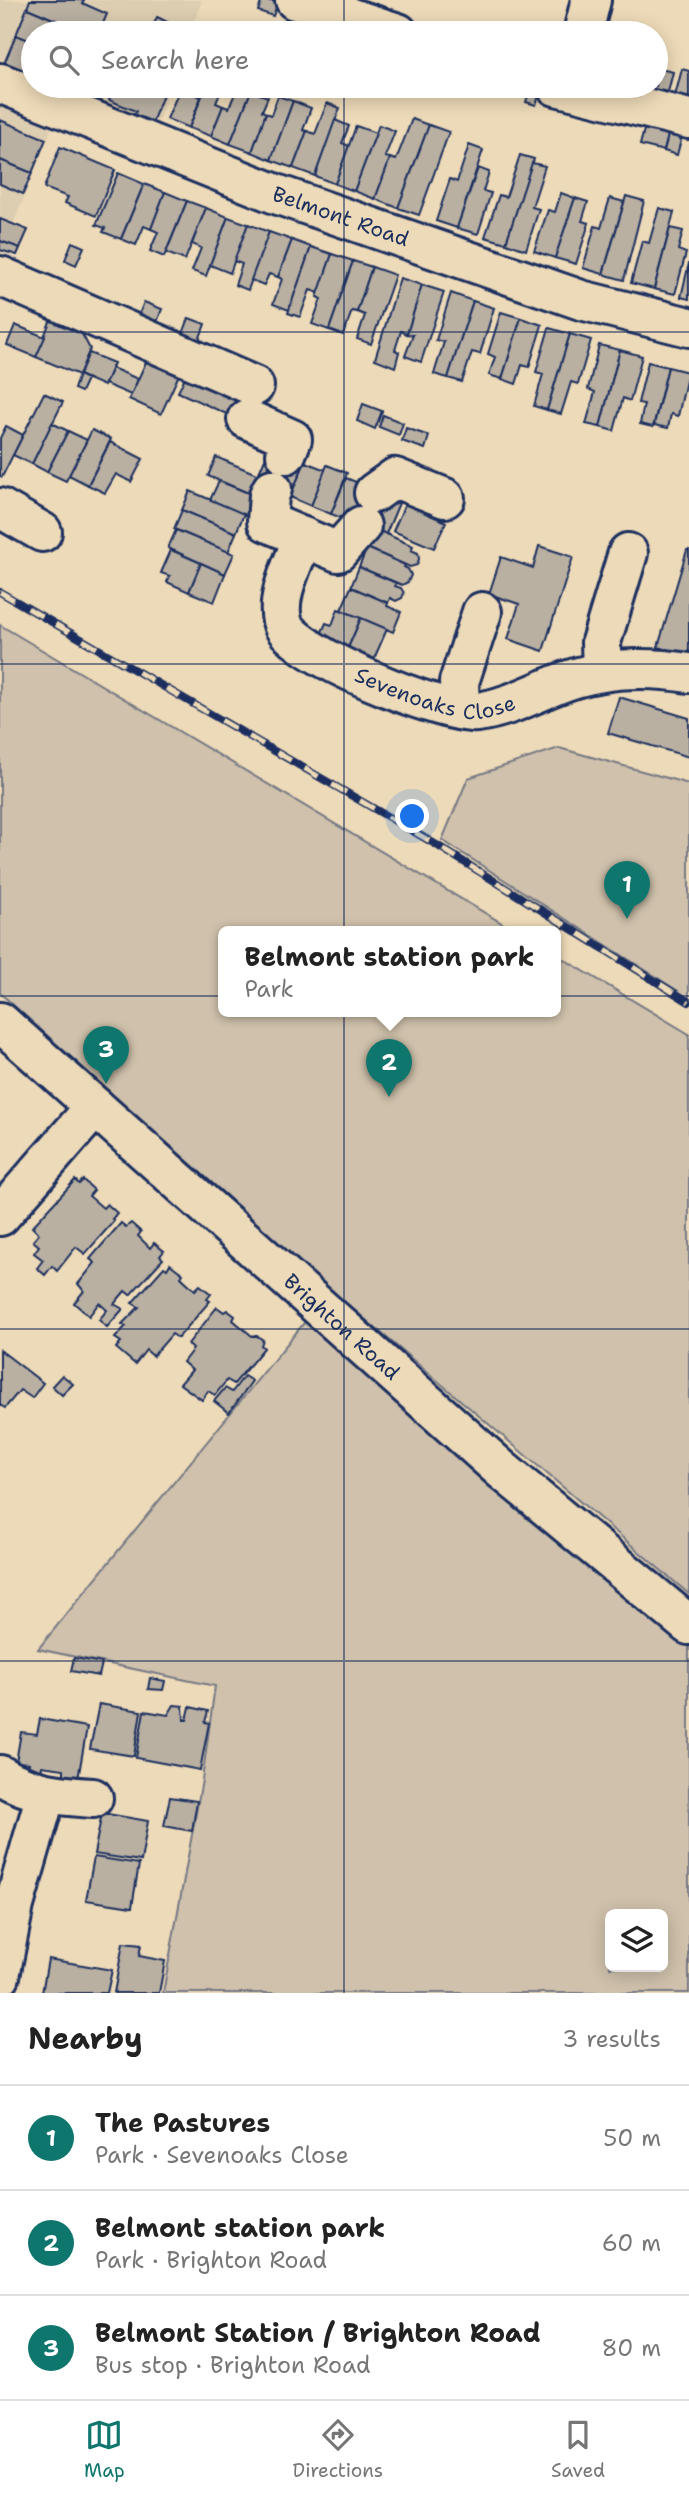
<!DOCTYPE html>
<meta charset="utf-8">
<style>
body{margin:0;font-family:"Shantell Sans",sans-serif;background:#f6f6f6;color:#222}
.controls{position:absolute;right:21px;bottom:21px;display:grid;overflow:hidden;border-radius:10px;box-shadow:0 4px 18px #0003}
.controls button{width:63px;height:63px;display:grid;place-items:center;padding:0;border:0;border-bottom:2px solid #e0e0e0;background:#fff;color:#222;font:35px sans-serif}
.you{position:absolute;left:413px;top:817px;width:24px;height:24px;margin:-18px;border:5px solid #fff;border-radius:50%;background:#1a73e8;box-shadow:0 0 0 10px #1a73e833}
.badge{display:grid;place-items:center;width:46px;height:46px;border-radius:50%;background:#0f766e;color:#fff;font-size:23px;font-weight:700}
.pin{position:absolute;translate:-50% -58px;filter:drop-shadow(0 2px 4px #0008)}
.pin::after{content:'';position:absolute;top:37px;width:24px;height:21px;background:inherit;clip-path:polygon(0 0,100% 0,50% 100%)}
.popup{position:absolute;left:218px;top:926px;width:343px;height:91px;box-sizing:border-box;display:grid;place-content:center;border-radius:10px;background:#fff;filter:drop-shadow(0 2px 5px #0005);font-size:23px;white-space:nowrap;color:#767676}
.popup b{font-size:26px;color:#222}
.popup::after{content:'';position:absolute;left:50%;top:100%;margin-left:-14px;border:14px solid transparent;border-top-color:#fff}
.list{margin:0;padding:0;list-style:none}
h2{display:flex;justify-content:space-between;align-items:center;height:91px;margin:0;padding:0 28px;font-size:30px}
h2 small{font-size:23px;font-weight:400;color:#767676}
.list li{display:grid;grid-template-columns:46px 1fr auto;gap:21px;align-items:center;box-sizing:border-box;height:105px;padding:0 28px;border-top:2px solid #e0e0e0}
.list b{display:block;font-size:26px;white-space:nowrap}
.list p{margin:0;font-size:23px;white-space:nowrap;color:#767676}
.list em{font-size:23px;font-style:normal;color:#767676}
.icon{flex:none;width:38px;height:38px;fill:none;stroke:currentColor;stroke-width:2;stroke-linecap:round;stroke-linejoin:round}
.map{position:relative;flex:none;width:689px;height:1993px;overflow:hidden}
.search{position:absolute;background:#fff;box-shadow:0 4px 18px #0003;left:21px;right:21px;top:21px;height:77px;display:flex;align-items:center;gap:18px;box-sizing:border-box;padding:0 24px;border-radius:38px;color:#767676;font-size:26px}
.sheet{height:406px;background:#fff}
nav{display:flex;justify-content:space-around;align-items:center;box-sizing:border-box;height:98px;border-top:2px solid #e0e0e0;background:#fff;font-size:19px;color:#767676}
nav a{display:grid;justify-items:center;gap:4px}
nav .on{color:#0f766e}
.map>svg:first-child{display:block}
.built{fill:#ddcdb1}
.green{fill:#cfc1ab;stroke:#757884;stroke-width:2;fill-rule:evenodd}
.building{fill:#b9b0a2;stroke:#1b2f5e;stroke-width:2}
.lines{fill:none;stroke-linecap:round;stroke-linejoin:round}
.minor-casing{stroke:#1b2f5e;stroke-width:44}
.major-casing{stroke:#1b2f5e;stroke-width:44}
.minor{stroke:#eddab8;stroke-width:38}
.major{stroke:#eddab8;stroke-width:38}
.rail-casing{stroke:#1b2f5e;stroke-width:8}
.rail{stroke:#eddab8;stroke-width:5;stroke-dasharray:16;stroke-linecap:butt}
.grid{fill:none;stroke:#1b2f5e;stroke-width:2;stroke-opacity:0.55}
.labels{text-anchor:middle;stroke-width:7;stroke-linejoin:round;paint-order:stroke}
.street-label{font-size:21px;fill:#1b2f5e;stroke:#eddab8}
</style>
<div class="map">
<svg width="689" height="1993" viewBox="0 0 689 1993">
<rect width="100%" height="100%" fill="#eddab8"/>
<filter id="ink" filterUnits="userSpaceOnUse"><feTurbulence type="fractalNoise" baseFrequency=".0143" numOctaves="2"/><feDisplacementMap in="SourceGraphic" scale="14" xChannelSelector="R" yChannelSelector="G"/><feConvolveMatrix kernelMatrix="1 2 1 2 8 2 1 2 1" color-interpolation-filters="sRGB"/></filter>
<g filter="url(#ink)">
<polygon class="built" points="0,0 202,0 190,33 33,33 33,86 171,86 151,140 64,97 0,257"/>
<g class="green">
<polygon points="0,625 515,931 223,931 223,1011 555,1011 555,954 689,1034 689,1594 301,1265 0,993"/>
<polygon points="559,748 689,784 689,998 442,840 468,778"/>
<path d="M317 1307 689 1625V1993H163L202 1780 215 1686 38 1649ZM610 1914H663V1967H610Z"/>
</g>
<g class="building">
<polygon points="30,0 84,0 82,3 107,14 99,33 86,33 27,8"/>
<polygon points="262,0 278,2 273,16 258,11"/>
<polygon points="27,8 86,33 33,33 33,42 16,35"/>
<polygon points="157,17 180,28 178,33 150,33"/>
<polygon points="16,35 33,42 33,77 4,64"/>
<polygon points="656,68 673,72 668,92 648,88 648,86 656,86"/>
<polygon points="682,69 689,71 689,100 675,96"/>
<polygon points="54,86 103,86 98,97 80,89 77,95"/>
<polygon points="114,86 138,86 163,95 151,125 134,118 136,111 109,100"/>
<polygon points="181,86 199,86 196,95 201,97 189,128 167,119"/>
<polygon points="206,86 223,86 216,103 223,106 211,136 189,128"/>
<polygon points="238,86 253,86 230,144 211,136 223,106 229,108"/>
<polygon points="531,86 542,87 536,105 526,102"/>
<polygon points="251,91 268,97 262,111 266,113 252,152 230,144"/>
<polygon points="278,96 293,101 271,160 252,152 266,113 271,115"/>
<polygon points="293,101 311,108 303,130 307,131 293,168 271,160"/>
<polygon points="327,103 340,108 315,176 293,168 307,131 315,134"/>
<polygon points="412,119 429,125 398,208 375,199 390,158 396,160"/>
<polygon points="0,120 46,139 32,173 0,160"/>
<polygon points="335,120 349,126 342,143 349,146 335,184 315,176"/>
<polygon points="646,122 670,128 664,151 640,145"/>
<polygon points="379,125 395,131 385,157 390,158 375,199 354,191"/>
<polygon points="429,125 449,132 419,215 398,208"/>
<polygon points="356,126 376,133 354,191 335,184"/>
<polygon points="670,128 683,132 677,155 664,151"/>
<polygon points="469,145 483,150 457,228 436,221 450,179 457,182"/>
<polygon points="60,147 115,170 96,216 65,203 68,197 44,188"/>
<polygon points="520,155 534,159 506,243 485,237 499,195 506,197"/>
<polygon points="0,160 32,173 23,194 0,184"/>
<polygon points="532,163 545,166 532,207 539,209 526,250 506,243"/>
<polygon points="478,168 489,172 483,191 491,193 478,234 457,228"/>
<polygon points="118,173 144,184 121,239 103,232 105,228 96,225"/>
<polygon points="144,184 165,192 151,229 144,226 136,245 121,239"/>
<polygon points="165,192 187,201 164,257 150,251 158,232 151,229"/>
<polygon points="561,193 575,198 555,258 534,251 548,210 555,212"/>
<polygon points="626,196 644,201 624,280 603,274"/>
<polygon points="575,198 588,202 582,221 589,223 576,264 555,258"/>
<polygon points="610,198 624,202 603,274 583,268 595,226 601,228"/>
<polygon points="187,201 206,208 185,260 166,253"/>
<polygon points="206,208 228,217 206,276 192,271 201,248 192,244"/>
<polygon points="659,208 674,212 654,289 631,283 642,241 649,243"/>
<polygon points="228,217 248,224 230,273 210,265"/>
<polygon points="0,219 28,230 20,248 0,241"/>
<polygon points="248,224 269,232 248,290 235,285 242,264 234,261"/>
<polygon points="670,228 683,231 678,250 686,253 675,294 654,289"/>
<polygon points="269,232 292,240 278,277 269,274 264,285 251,280"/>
<polygon points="292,240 311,247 289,310 273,304 282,279 278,277"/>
<polygon points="0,241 20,248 17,255 0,250"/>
<polygon points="72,242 84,247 76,265 65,260"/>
<polygon points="311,247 332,254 319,293 310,290 300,317 288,313"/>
<polygon points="332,254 353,261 329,330 312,324 321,299 317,297"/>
<polygon points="353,261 372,267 357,312 352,311 343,335 329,330"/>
<polygon points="689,263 689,299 681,297"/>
<polygon points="372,267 395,275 371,344 357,339 365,315 357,312"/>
<polygon points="400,278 422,285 407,334 401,331 395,350 399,352 395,367 375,359"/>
<polygon points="422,285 444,292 421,362 405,356 413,335 407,334"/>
<polygon points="451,293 473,301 448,378 434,374 444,342 436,340"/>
<polygon points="473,301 494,308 480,354 472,352 462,382 448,378"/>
<polygon points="144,302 162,309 154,330 136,322"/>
<polygon points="501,312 521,318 502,379 489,375 495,357 488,354"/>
<polygon points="189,318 205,324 196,348 180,342"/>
<polygon points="521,318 542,325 529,367 522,365 516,384 502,379"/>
<polygon points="51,319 81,332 90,349 79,375 36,357"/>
<polygon points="15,325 45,337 36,357 7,345"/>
<polygon points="549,328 570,334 547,410 534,406 543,374 536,372"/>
<polygon points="570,334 591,340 578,384 571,382 561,414 547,410"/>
<polygon points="599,345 620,350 600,427 586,424 595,392 588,389"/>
<polygon points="620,350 642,356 630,401 623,398 614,431 600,427"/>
<polygon points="151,351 183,366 161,414 129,399"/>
<polygon points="89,353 114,363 104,386 79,375"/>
<polygon points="648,362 668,367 653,427 640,424 644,404 638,403"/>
<polygon points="191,364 246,389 233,417 178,392"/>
<polygon points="668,367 688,372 678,416 671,414 668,428 654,425"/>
<polygon points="112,368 138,379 131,395 105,384"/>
<polygon points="79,375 87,379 81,392 74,389"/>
<polygon points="44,393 63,402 32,464 13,455"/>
<polygon points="363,404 382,411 375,429 357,421"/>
<polygon points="383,415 403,423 399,435 379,427"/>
<polygon points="52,423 68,431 47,472 32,464"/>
<polygon points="6,426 23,435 2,477 0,476 0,438"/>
<polygon points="406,428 429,436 425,449 402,441"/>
<polygon points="92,430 111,439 88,485 69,475"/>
<polygon points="68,431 87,440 66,481 47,472"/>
<polygon points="110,442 143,459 131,482 116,474 105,493 88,485"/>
<polygon points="270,447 305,462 290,497 263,486 266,478 258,475"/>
<polygon points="216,457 266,478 258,497 208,476"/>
<polygon points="305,462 326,470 311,506 290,497"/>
<polygon points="327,465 347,473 331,514 311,506"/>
<polygon points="346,478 366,486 352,522 331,514"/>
<polygon points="219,481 258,497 249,517 210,500"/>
<polygon points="365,489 399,503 386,534 352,522"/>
<polygon points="190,491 244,514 236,533 182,510"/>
<polygon points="405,504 446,522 434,548 393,531"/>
<polygon points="182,510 236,533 228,552 174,529"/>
<polygon points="375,529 413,546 411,550 418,553 419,559 417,565 410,567 367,548"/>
<polygon points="176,530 234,554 225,574 168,548"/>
<polygon points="539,546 573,557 543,651 508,639 519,604 489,594 501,557 533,568"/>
<polygon points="367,548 405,565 404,567 408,569 411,575 408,582 402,585 359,567"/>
<polygon points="171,550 201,563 189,592 167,582 170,576 161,573"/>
<polygon points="687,550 689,550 689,656 658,647"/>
<polygon points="201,563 225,574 214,602 189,592"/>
<polygon points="359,567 396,583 395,586 401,588 404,593 402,598 396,601 390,598 388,603 351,587"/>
<polygon points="351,587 388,603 387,606 401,612 393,632 341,610"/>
<polygon points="338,609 361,618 348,648 320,636 326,623 332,625"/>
<polygon points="361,618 387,629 374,659 348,648"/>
<polygon points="619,697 689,718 689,757 608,733"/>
<polygon points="75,1180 79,1184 83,1180 94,1190 89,1196 103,1208 107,1204 117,1213 112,1219 114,1221 85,1254 76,1247 57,1271 52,1266 45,1275 37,1268 43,1260 34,1253 39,1246 33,1241 39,1234 32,1227"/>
<polygon points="121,1223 126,1227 131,1223 141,1232 138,1236 150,1248 154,1243 164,1251 160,1256 163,1259 130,1295 125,1291 114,1304 123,1309 107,1327 99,1320 107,1310 99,1303 89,1316 74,1303 84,1291 78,1284 95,1263 90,1259"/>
<polygon points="170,1264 183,1274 181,1277 195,1290 200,1285 211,1294 207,1299 210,1301 178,1338 172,1334 153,1356 146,1350 135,1364 116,1348 121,1342 115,1338 126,1326 122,1324 139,1307 132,1303 164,1267 167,1269"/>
<polygon points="217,1307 224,1312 227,1310 235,1316 233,1320 252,1336 257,1336 263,1340 261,1345 264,1348 234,1384 227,1380 215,1395 208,1391 202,1400 180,1384 192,1370 183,1362 193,1349 188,1344"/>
<polygon points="0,1350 43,1383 32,1398 20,1390 5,1408 0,1405"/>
<polygon points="62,1375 73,1384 62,1395 52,1386"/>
<polygon points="244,1376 252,1381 229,1413 214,1401 225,1388 232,1392"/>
<polygon points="74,1658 102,1663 99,1676 71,1671"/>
<polygon points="150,1678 165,1681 163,1690 148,1689"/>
<polygon points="99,1704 141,1711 134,1756 90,1749"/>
<polygon points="174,1705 183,1706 184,1720 187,1720 190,1707 208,1711 205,1722 209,1723 200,1770 136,1758 144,1711 168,1715"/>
<polygon points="40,1719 87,1727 78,1779 64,1777 64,1769 42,1766 41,1772 28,1770 29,1763 16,1762 21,1732 37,1734"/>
<polygon points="170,1797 197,1801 192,1831 164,1826"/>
<polygon points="102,1813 148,1821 141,1861 94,1854"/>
<polygon points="94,1857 139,1864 132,1907 86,1900"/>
<polygon points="123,1943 141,1945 139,1956 165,1961 159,1993 114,1993"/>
<polygon points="48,1959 112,1970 107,1993 42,1993"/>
</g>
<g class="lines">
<defs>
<g id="minor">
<polyline points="295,0 398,33"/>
<polyline points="583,33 591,0"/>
<path id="s1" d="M0 83 276 194 581 300 689 327"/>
<polyline points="556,86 689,119"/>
<polyline points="0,276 254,386"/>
<polyline points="247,419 292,439 286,454"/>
<polyline points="272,489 269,495 267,522 338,552 361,526"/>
<polyline points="374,493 395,478 445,498"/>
<polyline points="0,508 42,532"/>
<path id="s2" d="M303 537C294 563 274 597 283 624 292 654 446 716 478 712 506 708 532 694 558 684 600 667 645 666 689 673"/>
<polyline points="602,670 601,642 628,553"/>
<polyline points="460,710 459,682 482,612"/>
<polyline points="0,1216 95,1107"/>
<path d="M0 1775C29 1793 60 1796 93 1798"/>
<polyline points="0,1976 14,1905 46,1794"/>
</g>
<g id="major">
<path id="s3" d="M0 1022 502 1470 689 1625"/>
</g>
</defs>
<use href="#minor" class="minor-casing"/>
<use href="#major" class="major-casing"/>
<use href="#minor" class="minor"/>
<use href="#major" class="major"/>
<defs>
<polyline id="rail" points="0,592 435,844 689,1002"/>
</defs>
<use href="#rail" class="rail-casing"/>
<use href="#rail" class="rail"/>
</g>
</g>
<path class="grid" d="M344 0V33M344 86V1993M0 332H689M0 664H689M0 996H689M0 1329H689M0 1661H689"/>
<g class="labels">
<g class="street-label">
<text dy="7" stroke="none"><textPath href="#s1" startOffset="366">Belmont Road</textPath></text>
<text dy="7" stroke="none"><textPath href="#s2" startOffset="264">Sevenoaks Close</textPath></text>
<text dy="7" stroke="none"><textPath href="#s3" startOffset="458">Brighton Road</textPath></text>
</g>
</g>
</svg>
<div class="controls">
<button><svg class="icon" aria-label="layers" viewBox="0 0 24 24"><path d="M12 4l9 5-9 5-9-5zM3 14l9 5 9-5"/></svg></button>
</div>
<div class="you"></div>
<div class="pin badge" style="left:627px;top:919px">1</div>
<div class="pin badge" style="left:389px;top:1097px">2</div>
<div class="popup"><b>Belmont station park</b>Park</div>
<div class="pin badge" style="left:106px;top:1084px">3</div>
<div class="search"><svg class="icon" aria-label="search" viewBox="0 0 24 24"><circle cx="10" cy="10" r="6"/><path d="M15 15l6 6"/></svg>Search here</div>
</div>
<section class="sheet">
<h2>Nearby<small>3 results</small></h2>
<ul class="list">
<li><span class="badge">1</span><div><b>The Pastures</b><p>Park · Sevenoaks Close</p></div><em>50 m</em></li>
<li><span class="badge">2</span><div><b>Belmont station park</b><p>Park · Brighton Road</p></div><em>60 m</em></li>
<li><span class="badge">3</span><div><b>Belmont Station / Brighton Road</b><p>Bus stop · Brighton Road</p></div><em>80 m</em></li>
</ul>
</section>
<nav>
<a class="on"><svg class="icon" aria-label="map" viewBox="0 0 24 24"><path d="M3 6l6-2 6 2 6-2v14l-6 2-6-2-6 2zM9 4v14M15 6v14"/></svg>Map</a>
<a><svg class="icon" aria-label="directions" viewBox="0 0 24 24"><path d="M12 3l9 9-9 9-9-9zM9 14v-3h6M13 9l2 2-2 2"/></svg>Directions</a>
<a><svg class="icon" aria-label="saved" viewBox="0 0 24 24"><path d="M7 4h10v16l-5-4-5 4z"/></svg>Saved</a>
</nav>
